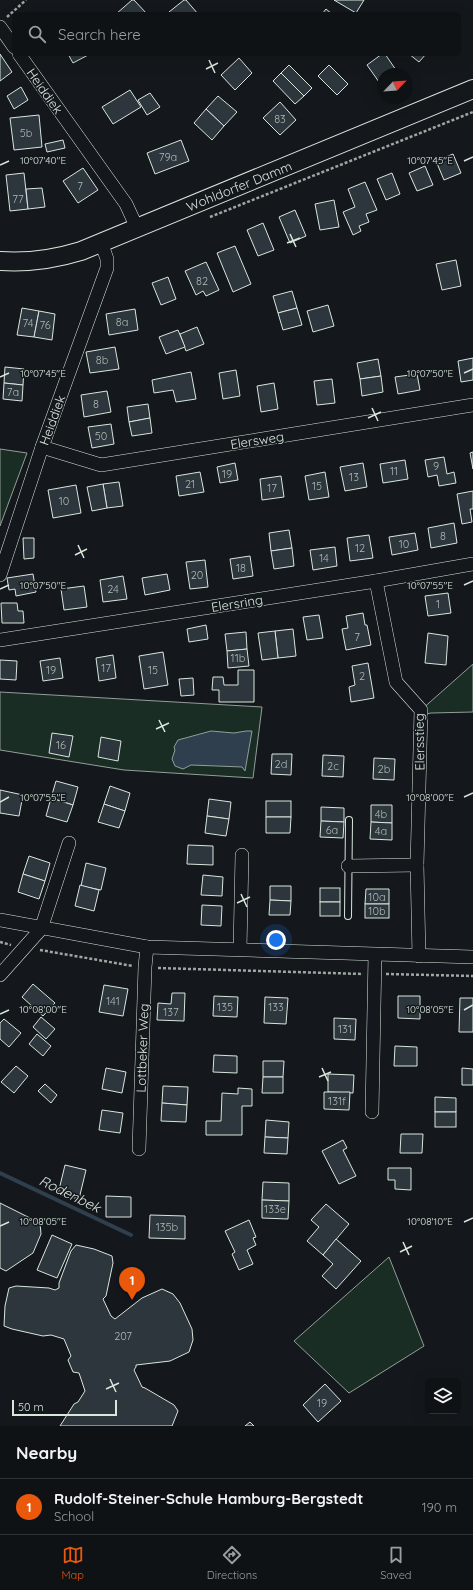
<!DOCTYPE html>
<meta charset="utf-8">
<style>
body{margin:0;font-family:Quicksand,sans-serif;background:#181b1e;color:#f1f3f6}
.controls{position:absolute;right:12px;bottom:12px;display:grid;overflow:hidden;border-radius:6px;box-shadow:0 4px 16px #0002}
.controls button{width:36px;height:36px;display:grid;place-items:center;padding:0;border:0;border-bottom:1px solid #2f3234;background:#0f1215;color:#f1f3f6;font:20px sans-serif}
.compass{position:absolute;left:377px;top:68px;width:36px;height:36px;border-radius:50%;background:#0f1215;box-shadow:0 4px 16px #0002;rotate:65deg}
.scale{position:absolute;left:12px;bottom:10px;width:105px;box-sizing:border-box;padding-left:4px;border:2px solid #d8e6dc;border-top:0;font-size:11px;line-height:14px;white-space:nowrap;color:#d8e6dc;-webkit-text-stroke:3px #14181c;paint-order:stroke}
.you{position:absolute;left:276px;top:940px;width:14px;height:14px;margin:-10px;border:3px solid #fff;border-radius:50%;background:#1a73e8;box-shadow:0 0 0 6px #1a73e833}
.badge{display:grid;place-items:center;width:26px;height:26px;border-radius:50%;background:#ea580c;color:#fff;font-size:13px;font-weight:700}
.pin{position:absolute;translate:-50% -33px;filter:drop-shadow(0 1px 2px #0008)}
.pin::after{content:'';position:absolute;top:21px;width:14px;height:12px;background:inherit;clip-path:polygon(0 0,100% 0,50% 100%)}
.list{margin:0;padding:0;list-style:none}
h2{display:flex;justify-content:space-between;align-items:center;height:52px;margin:0;padding:0 16px;font-size:17px}
h2 small{font-size:13px;font-weight:400;color:#9b9ea0}
.list li{display:grid;grid-template-columns:26px 1fr auto;gap:12px;align-items:center;box-sizing:border-box;height:56px;padding:0 16px;border-top:1px solid #2f3234}
.list b{display:block;font-size:15px;white-space:nowrap}
.list p{margin:0;font-size:13px;white-space:nowrap;color:#9b9ea0}
.list em{font-size:13px;font-style:normal;color:#9b9ea0}
.icon{flex:none;width:22px;height:22px;fill:none;stroke:currentColor;stroke-width:2;stroke-linecap:round;stroke-linejoin:round}
.map{position:relative;flex:none;width:473px;height:1426px;overflow:hidden}
.search{position:absolute;background:#0f1215;box-shadow:0 4px 16px #0002;left:12px;right:12px;top:12px;height:44px;display:flex;align-items:center;gap:10px;box-sizing:border-box;padding:0 14px;border-radius:6px;color:#9b9ea0;font-size:15px}
.sheet{height:108px;background:#0f1215}
nav{display:flex;justify-content:space-around;align-items:center;box-sizing:border-box;height:56px;border-top:1px solid #2f3234;background:#0f1215;font-size:11px;color:#9b9ea0}
nav a{display:grid;justify-items:center;gap:2px}
nav .on{color:#ea580c}
.map>svg:first-child{display:block}
.green{fill:#1a2d24;stroke:#939e99}
.water{fill:#2f3f4d;stroke:#939e99}
.lines{fill:none;stroke-linecap:round;stroke-linejoin:round}
.stream{stroke:#2f3f4d;stroke-width:4}
.building{fill:#2c363c;stroke:#d8e6dc}
.lane-casing{stroke:#d8e6dc;stroke-width:8}
.street-casing{stroke:#d8e6dc;stroke-width:14}
.secondary-casing{stroke:#d8e6dc;stroke-width:20}
.path{stroke:#9da8a2;stroke-width:2.5;stroke-dasharray:3 2;stroke-linecap:butt}
.lane{stroke:#14181c;stroke-width:6}
.street{stroke:#14181c;stroke-width:13}
.secondary{stroke:#14181c;stroke-width:18}
.ticks{fill:none;stroke:#d8e6dc;stroke-width:1.5}
.labels{text-anchor:middle;stroke-width:3;stroke-linejoin:round;paint-order:stroke}
.number-label{font-size:11px;fill:#adbab4}
.street-label{font-size:13px;fill:#d8e6dc;stroke:#14181c}
.water-label{font-size:14px;font-style:italic;fill:#d8e6dc;stroke:#14181c}
.ticks-label{font-size:10px;text-anchor:middle;fill:#d8e6dc;stroke:#14181c;stroke-width:3;stroke-linejoin:round;paint-order:stroke}
</style>
<div class="map">
<svg width="473" height="1426" viewBox="0 0 473 1426">
<rect width="100%" height="100%" fill="#14181c"/>
<g class="green">
<polygon points="0,449 27,453 0,526"/>
<polygon points="473,664 473,712 431,713 421,715 421,710"/>
<polygon points="0,692 262,707 253,778 124,770 0,750"/>
<polygon points="389,1257 424,1346 349,1393 294,1341"/>
</g>
<polygon class="water" points="211,731 234,733 246,731 252,731 245,771 242,767 191,765 183,769 175,766 172,759 175,750 174,747 178,740"/>
<g class="lines">
<polyline class="stream" points="0,1173 131,1235"/>
</g>
<g class="building">
<polygon points="132,0 134,0 147,14 116,14"/>
<polygon points="184,0 186,0 198,14 171,14 169,12"/>
<polygon points="334,0 364,0 356,13"/>
<polygon points="326,9 332,14 322,14"/>
<polygon points="0,54 12,72 0,81"/>
<polygon points="68,54 90,54 73,63"/>
<polygon points="382,54 385,54 396,70 390,74 383,74 383,79 379,82 367,65"/>
<polygon points="409,54 426,54 419,62"/>
<polygon points="239,58 252,73 235,90 221,75"/>
<polygon points="289,65 312,88 304,96 281,73"/>
<polygon points="329,65 348,84 337,95 318,76"/>
<polygon points="281,73 304,96 295,104 273,81"/>
<polygon points="21,87 28,100 14,109 7,96"/>
<polygon points="130,90 141,107 113,124 102,107"/>
<polygon points="150,93 160,107 147,115 138,100"/>
<polygon points="218,96 237,112 224,126 206,109"/>
<polygon points="280,102 296,120 280,135 263,118"/>
<polygon points="206,109 224,126 212,140 194,123"/>
<polygon points="39,115 42,147 14,150 10,118"/>
<polygon points="63,140 65,148 47,152 45,144"/>
<polygon points="181,140 189,161 155,174 147,153"/>
<polygon points="453,154 461,173 444,180 436,161"/>
<polygon points="425,166 433,185 417,191 409,173"/>
<polygon points="83,168 98,190 78,203 63,181"/>
<polygon points="24,173 28,209 10,211 6,175"/>
<polygon points="392,173 400,194 386,200 377,179"/>
<polygon points="365,182 377,210 366,214 369,222 359,226 361,231 353,235 343,212 355,207 348,189"/>
<polygon points="42,188 45,207 28,209 26,189"/>
<polygon points="334,200 339,227 320,230 315,204"/>
<polygon points="295,210 306,236 290,243 279,217"/>
<polygon points="263,223 274,250 258,256 247,230"/>
<polygon points="235,246 251,284 233,292 217,253"/>
<polygon points="456,260 461,286 442,290 436,264"/>
<polygon points="206,262 219,290 206,296 203,291 196,295 185,271"/>
<polygon points="168,277 176,299 161,305 152,283"/>
<polygon points="292,291 297,308 278,313 273,296"/>
<polygon points="328,305 334,326 313,332 307,311"/>
<polygon points="22,308 39,311 34,337 17,335"/>
<polygon points="297,308 302,325 283,330 278,313"/>
<polygon points="135,309 138,330 109,335 106,314"/>
<polygon points="39,311 55,314 52,340 34,337"/>
<polygon points="197,327 204,344 186,351 180,334"/>
<polygon points="178,330 185,347 166,354 159,337"/>
<polygon points="115,347 119,369 90,373 86,352"/>
<polygon points="473,358 473,380 461,382 458,361"/>
<polygon points="378,359 381,376 360,379 357,363"/>
<polygon points="5,367 24,369 23,385 4,383"/>
<polygon points="236,370 240,396 223,399 219,373"/>
<polygon points="191,372 196,399 176,402 173,390 154,393 152,380"/>
<polygon points="417,374 420,390 398,394 395,377"/>
<polygon points="381,376 383,392 362,396 360,379"/>
<polygon points="332,379 335,403 317,405 314,381"/>
<polygon points="4,383 23,385 22,401 3,399"/>
<polygon points="274,383 278,409 261,412 257,386"/>
<polygon points="107,391 111,412 84,417 81,395"/>
<polygon points="148,404 150,418 129,422 127,407"/>
<polygon points="150,418 152,433 132,436 129,422"/>
<polygon points="111,424 114,444 92,448 88,427"/>
<polygon points="473,452 473,469 470,453"/>
<polygon points="444,457 447,474 454,472 456,483 439,486 437,475 428,477 425,460"/>
<polygon points="405,460 408,479 383,483 380,464"/>
<polygon points="235,463 238,480 220,483 217,467"/>
<polygon points="363,463 367,487 345,491 340,467"/>
<polygon points="200,472 204,492 179,496 176,476"/>
<polygon points="325,472 329,497 309,500 305,476"/>
<polygon points="281,476 284,497 262,500 260,479"/>
<polygon points="119,482 123,506 107,508 103,484"/>
<polygon points="103,484 107,508 92,511 87,487"/>
<polygon points="76,485 81,513 53,518 48,490"/>
<polygon points="473,491 473,509 470,509 472,522 462,524 457,494"/>
<polygon points="454,523 457,543 431,548 428,528"/>
<polygon points="289,530 292,548 271,551 269,533"/>
<polygon points="415,533 418,550 392,555 389,537"/>
<polygon points="369,535 373,558 350,561 347,538"/>
<polygon points="23,538 34,538 34,558 24,559"/>
<polygon points="335,547 337,566 313,570 310,550"/>
<polygon points="292,548 294,566 274,569 271,551"/>
<polygon points="250,556 253,576 233,579 230,559"/>
<polygon points="205,560 208,587 190,589 186,562"/>
<polygon points="33,574 36,592 16,596 15,589 9,590 7,578"/>
<polygon points="167,574 170,590 145,595 142,578"/>
<polygon points="123,576 127,599 103,602 100,580"/>
<polygon points="84,586 87,607 64,610 61,589"/>
<polygon points="448,593 451,613 428,616 425,596"/>
<polygon points="1,603 17,603 18,611 23,611 24,623 2,623"/>
<polygon points="363,613 365,625 367,625 371,645 346,650 342,629 348,628 346,616"/>
<polygon points="319,615 323,638 307,640 303,617"/>
<polygon points="206,625 208,639 189,642 187,629"/>
<polygon points="293,629 296,656 278,658 275,631"/>
<polygon points="275,631 278,658 262,660 258,633"/>
<polygon points="246,632 247,649 227,651 225,634"/>
<polygon points="428,633 448,636 446,665 425,663"/>
<polygon points="247,649 249,666 228,668 227,651"/>
<polygon points="163,652 168,685 144,689 139,656"/>
<polygon points="113,655 116,678 99,681 96,658"/>
<polygon points="60,658 63,678 43,681 40,661"/>
<polygon points="0,660 17,661 16,680 0,679"/>
<polygon points="368,663 374,698 351,702 349,687 355,685 352,666"/>
<polygon points="238,670 254,670 254,702 219,702 219,690 212,690 213,677 223,677 224,685 238,685"/>
<polygon points="193,678 194,695 181,696 179,679"/>
<polygon points="52,733 73,736 69,757 49,753"/>
<polygon points="101,737 121,741 118,761 98,757"/>
<polygon points="272,754 292,754 291,775 271,774"/>
<polygon points="323,755 344,756 343,777 322,776"/>
<polygon points="374,758 395,759 394,780 373,779"/>
<polygon points="56,781 78,787 73,805 51,798"/>
<polygon points="110,786 130,793 125,811 104,804"/>
<polygon points="0,790 23,795 19,816 0,813"/>
<polygon points="51,798 73,805 67,822 46,816"/>
<polygon points="209,799 231,802 229,819 207,816"/>
<rect x="266" y="801" width="25" height="16"/>
<polygon points="104,804 125,811 119,828 98,822"/>
<polygon points="371,805 392,805 392,823 371,822"/>
<polygon points="321,807 344,808 344,822 321,821"/>
<polygon points="207,816 229,819 226,836 205,833"/>
<polygon points="266,817 291,817 290,833 266,833"/>
<polygon points="321,821 344,822 343,838 320,837"/>
<polygon points="371,822 392,823 392,840 370,839"/>
<polygon points="188,845 213,846 213,865 187,864"/>
<polygon points="29,856 50,863 45,881 23,874"/>
<polygon points="86,863 106,868 101,890 81,886"/>
<polygon points="23,874 45,881 39,899 18,892"/>
<polygon points="203,875 223,877 222,896 201,895"/>
<polygon points="80,885 99,890 94,911 75,906"/>
<polygon points="270,886 291,886 291,901 270,900"/>
<rect x="320" y="888" width="20" height="14"/>
<polygon points="366,889 389,889 389,904 365,904"/>
<polygon points="270,900 291,901 290,915 269,915"/>
<rect x="320" y="902" width="20" height="14"/>
<rect x="365" y="904" width="24" height="14"/>
<polygon points="202,905 222,906 221,926 201,925"/>
<polygon points="33,984 55,1003 43,1016 22,997"/>
<polygon points="104,985 128,989 123,1016 99,1012"/>
<polygon points="172,993 185,993 184,1021 157,1020 158,1003 171,1004"/>
<polygon points="214,996 238,997 237,1017 213,1016"/>
<polygon points="398,996 420,996 420,1019 398,1018"/>
<polygon points="265,997 288,998 286,1024 264,1023"/>
<polygon points="460,998 473,998 473,1032 459,1032"/>
<polygon points="41,1017 55,1029 46,1039 33,1027"/>
<polygon points="334,1018 356,1019 355,1040 334,1039"/>
<polygon points="4,1019 21,1033 9,1047 0,1039 0,1023"/>
<polygon points="37,1034 51,1046 43,1056 29,1044"/>
<polygon points="395,1046 417,1047 417,1066 394,1066"/>
<polygon points="214,1055 237,1056 237,1073 213,1072"/>
<polygon points="263,1061 284,1061 283,1077 263,1077"/>
<polygon points="16,1066 28,1076 14,1093 1,1082"/>
<polygon points="106,1068 126,1072 122,1093 102,1089"/>
<polygon points="462,1068 473,1069 473,1085 462,1085"/>
<polygon points="328,1074 354,1075 353,1093 328,1092"/>
<polygon points="263,1077 283,1077 283,1093 262,1093"/>
<polygon points="45,1084 57,1095 51,1103 38,1091"/>
<polygon points="163,1086 188,1087 187,1105 162,1103"/>
<polygon points="238,1088 252,1089 252,1106 242,1106 242,1135 206,1135 206,1121 221,1121 222,1093 238,1094"/>
<polygon points="324,1092 350,1092 349,1110 324,1109"/>
<polygon points="435,1097 456,1098 456,1112 435,1112"/>
<polygon points="162,1103 187,1105 186,1122 161,1121"/>
<polygon points="102,1110 123,1113 120,1133 99,1130"/>
<rect x="435" y="1112" width="21" height="15"/>
<polygon points="266,1120 289,1122 288,1138 265,1137"/>
<polygon points="401,1134 423,1134 422,1153 400,1153"/>
<polygon points="265,1137 288,1138 287,1154 264,1153"/>
<polygon points="343,1140 347,1148 343,1150 356,1176 339,1184 322,1151"/>
<polygon points="65,1165 86,1170 79,1199 58,1194"/>
<polygon points="388,1168 411,1168 411,1190 395,1189 395,1180 388,1180"/>
<polygon points="263,1182 289,1183 289,1201 262,1200"/>
<polygon points="106,1196 131,1197 131,1217 106,1217"/>
<polygon points="262,1200 289,1201 288,1219 262,1218"/>
<polygon points="0,1203 40,1223 41,1234 33,1253 6,1271 0,1268"/>
<polygon points="326,1204 349,1224 323,1255 307,1241 319,1227 311,1220"/>
<polygon points="150,1215 185,1216 185,1239 149,1238"/>
<polygon points="249,1220 256,1237 253,1238 256,1245 247,1250 253,1264 239,1270 232,1254 235,1252 225,1231"/>
<polygon points="52,1235 72,1244 57,1278 37,1270"/>
<polygon points="336,1239 361,1261 336,1289 322,1276 333,1264 323,1255"/>
<polygon points="76,1245 94,1249 112,1256 113,1263 106,1296 103,1299 111,1316 115,1319 142,1298 162,1289 173,1294 180,1303 192,1329 193,1340 189,1352 170,1361 136,1365 136,1367 134,1370 142,1387 145,1388 174,1405 178,1411 172,1426 60,1426 74,1404 78,1402 85,1391 79,1373 73,1372 68,1360 71,1356 64,1339 51,1335 43,1336 12,1329 4,1326 5,1306 9,1288 16,1286 49,1288 55,1290 59,1288 59,1283 71,1251"/>
<polygon points="325,1384 341,1401 318,1422 303,1405"/>
<polygon points="250,1422 254,1426 245,1426"/>
</g>
<g class="lines">
<defs>
<polyline id="lane" points="348,916 349,820"/>
<g id="street">
<polyline points="0,27 14,47"/>
<polyline points="19,54 126,204 137,228"/>
<polyline points="42,447 101,465 473,405"/>
<polyline points="0,575 42,447 107,268 107,259 101,242"/>
<polyline points="376,581 396,682 421,710 417,865 419,956"/>
<polyline points="0,640 376,581 473,564"/>
<polyline points="348,866 417,865"/>
<polyline points="0,920 147,947 473,957"/>
<polyline points="240,949 242,855"/>
<polyline points="0,975 41,929 69,843"/>
<polyline points="372,1112 375,955"/>
<polyline points="139,1149 145,967 147,947"/>
</g>
<path id="secondary" d="M0 261C28 263 55 259 81 251L473 89"/>
</defs>
<use href="#lane" class="lane-casing"/>
<use href="#street" class="street-casing"/>
<use href="#secondary" class="secondary-casing"/>
<g class="path">
<polyline points="7,17 26,0"/>
<polyline points="210,217 473,112"/>
<polyline points="0,942 11,945"/>
<polyline points="40,950 133,966"/>
<polyline points="158,968 363,974"/>
<polyline points="386,974 473,976"/>
</g>
<use href="#lane" class="lane"/>
<use href="#street" class="street"/>
<use href="#secondary" class="secondary"/>
</g>
<path class="ticks" d="M209 60 215 73M206 69 218 63M464 161 473 157M0 165 9 161M290 234 296 247M287 243 300 238M464 373 473 369M0 377 9 373M372 408 378 421M368 418 381 412M78 545 84 558M75 555 87 549M464 585 473 581M0 589 9 585M159 720 165 732M156 729 169 723M464 797 473 793M0 802 9 797M241 894 247 907M237 903 250 897M464 1010 473 1005M0 1014 9 1010M322 1068 328 1081M319 1077 331 1072M464 1222 473 1218M0 1226 9 1222M403 1242 409 1255M400 1252 412 1246M110 1379 116 1392M106 1389 119 1383"/>
<g class="labels">
<g class="number-label">
<text x="280" y="123">83</text>
<text x="26" y="137">5b</text>
<text x="168" y="161">79a</text>
<text x="80" y="190">7</text>
<text x="18" y="203">77</text>
<text x="202" y="285">82</text>
<text x="122" y="326">8a</text>
<text x="28" y="327">74</text>
<text x="45" y="329">76</text>
<text x="102" y="364">8b</text>
<text x="13" y="396">7a</text>
<text x="96" y="408">8</text>
<text x="101" y="440">50</text>
<text x="436" y="470">9</text>
<text x="394" y="475">11</text>
<text x="227" y="478">19</text>
<text x="354" y="481">13</text>
<text x="190" y="488">21</text>
<text x="317" y="490">15</text>
<text x="272" y="492">17</text>
<text x="64" y="505">10</text>
<text x="443" y="540">8</text>
<text x="404" y="548">10</text>
<text x="360" y="552">12</text>
<text x="324" y="562">14</text>
<text x="241" y="572">18</text>
<text x="197" y="579">20</text>
<text x="113" y="593">24</text>
<text x="438" y="608">1</text>
<text x="357" y="641">7</text>
<text x="238" y="662">11b</text>
<text x="106" y="672">17</text>
<text x="51" y="674">19</text>
<text x="153" y="674">15</text>
<text x="362" y="680">2</text>
<text x="61" y="749">16</text>
<text x="281" y="768">2d</text>
<text x="333" y="770">2c</text>
<text x="384" y="773">2b</text>
<text x="381" y="818">4b</text>
<text x="332" y="834">6a</text>
<text x="381" y="835">4a</text>
<text x="377" y="901">10a</text>
<text x="377" y="915">10b</text>
<text x="113" y="1005">141</text>
<text x="225" y="1011">135</text>
<text x="276" y="1011">133</text>
<text x="171" y="1016">137</text>
<text x="345" y="1033">131</text>
<text x="337" y="1105">131f</text>
<text x="275" y="1213">133e</text>
<text x="167" y="1231">135b</text>
<text x="123" y="1340">207</text>
<text x="322" y="1407">19</text>
</g>
<g class="street-label">
<text transform="translate(45 91) rotate(55)" y="5">Heiddiek</text>
<text transform="translate(239 186) rotate(-22)" y="5">Wohldorfer Damm</text>
<text transform="translate(52 420) rotate(-70)" y="5">Heiddiek</text>
<text transform="translate(257 440) rotate(-9)" y="5">Elersweg</text>
<text transform="translate(237 603) rotate(-9)" y="5">Elersring</text>
<text transform="translate(419 742) rotate(-91)" y="5">Elersstieg</text>
<text transform="translate(142 1048) rotate(-88)" y="5">Lottbeker Weg</text>
</g>
<g class="water-label">
<text transform="translate(70 1194) rotate(26)" y="5">Rodenbek</text>
</g>
</g>
<g class="ticks-label">
<text x="43" y="164">10°07'40"E</text>
<text x="430" y="164">10°07'45"E</text>
<text x="43" y="377">10°07'45"E</text>
<text x="430" y="377">10°07'50"E</text>
<text x="43" y="589">10°07'50"E</text>
<text x="430" y="589">10°07'55"E</text>
<text x="43" y="801">10°07'55"E</text>
<text x="430" y="801">10°08'00"E</text>
<text x="43" y="1013">10°08'00"E</text>
<text x="430" y="1013">10°08'05"E</text>
<text x="43" y="1225">10°08'05"E</text>
<text x="430" y="1225">10°08'10"E</text>
</g>
</svg>
<div class="controls">
<button><svg class="icon" aria-label="layers" viewBox="0 0 24 24"><path d="M12 4l9 5-9 5-9-5zM3 14l9 5 9-5"/></svg></button>
</div>
<svg class="compass" viewBox="-18 -18 36 36"><path d="M0-13l5 13h-10z" fill="#e53935"/><path d="M0 13l5-13h-10z" fill="#9b9ea0"/></svg>
<div class="scale">50 m</div>
<div class="you"></div>
<div class="pin badge" style="left:132px;top:1300px">1</div>
<div class="search"><svg class="icon" aria-label="search" viewBox="0 0 24 24"><circle cx="10" cy="10" r="6"/><path d="M15 15l6 6"/></svg>Search here</div>
</div>
<section class="sheet">
<h2>Nearby<small></small></h2>
<ul class="list">
<li><span class="badge">1</span><div><b>Rudolf-Steiner-Schule Hamburg-Bergstedt</b><p>School</p></div><em>190 m</em></li>
</ul>
</section>
<nav>
<a class="on"><svg class="icon" aria-label="map" viewBox="0 0 24 24"><path d="M3 6l6-2 6 2 6-2v14l-6 2-6-2-6 2zM9 4v14M15 6v14"/></svg>Map</a>
<a><svg class="icon" aria-label="directions" viewBox="0 0 24 24"><path d="M12 3l9 9-9 9-9-9zM9 14v-3h6M13 9l2 2-2 2"/></svg>Directions</a>
<a><svg class="icon" aria-label="saved" viewBox="0 0 24 24"><path d="M7 4h10v16l-5-4-5 4z"/></svg>Saved</a>
</nav>
